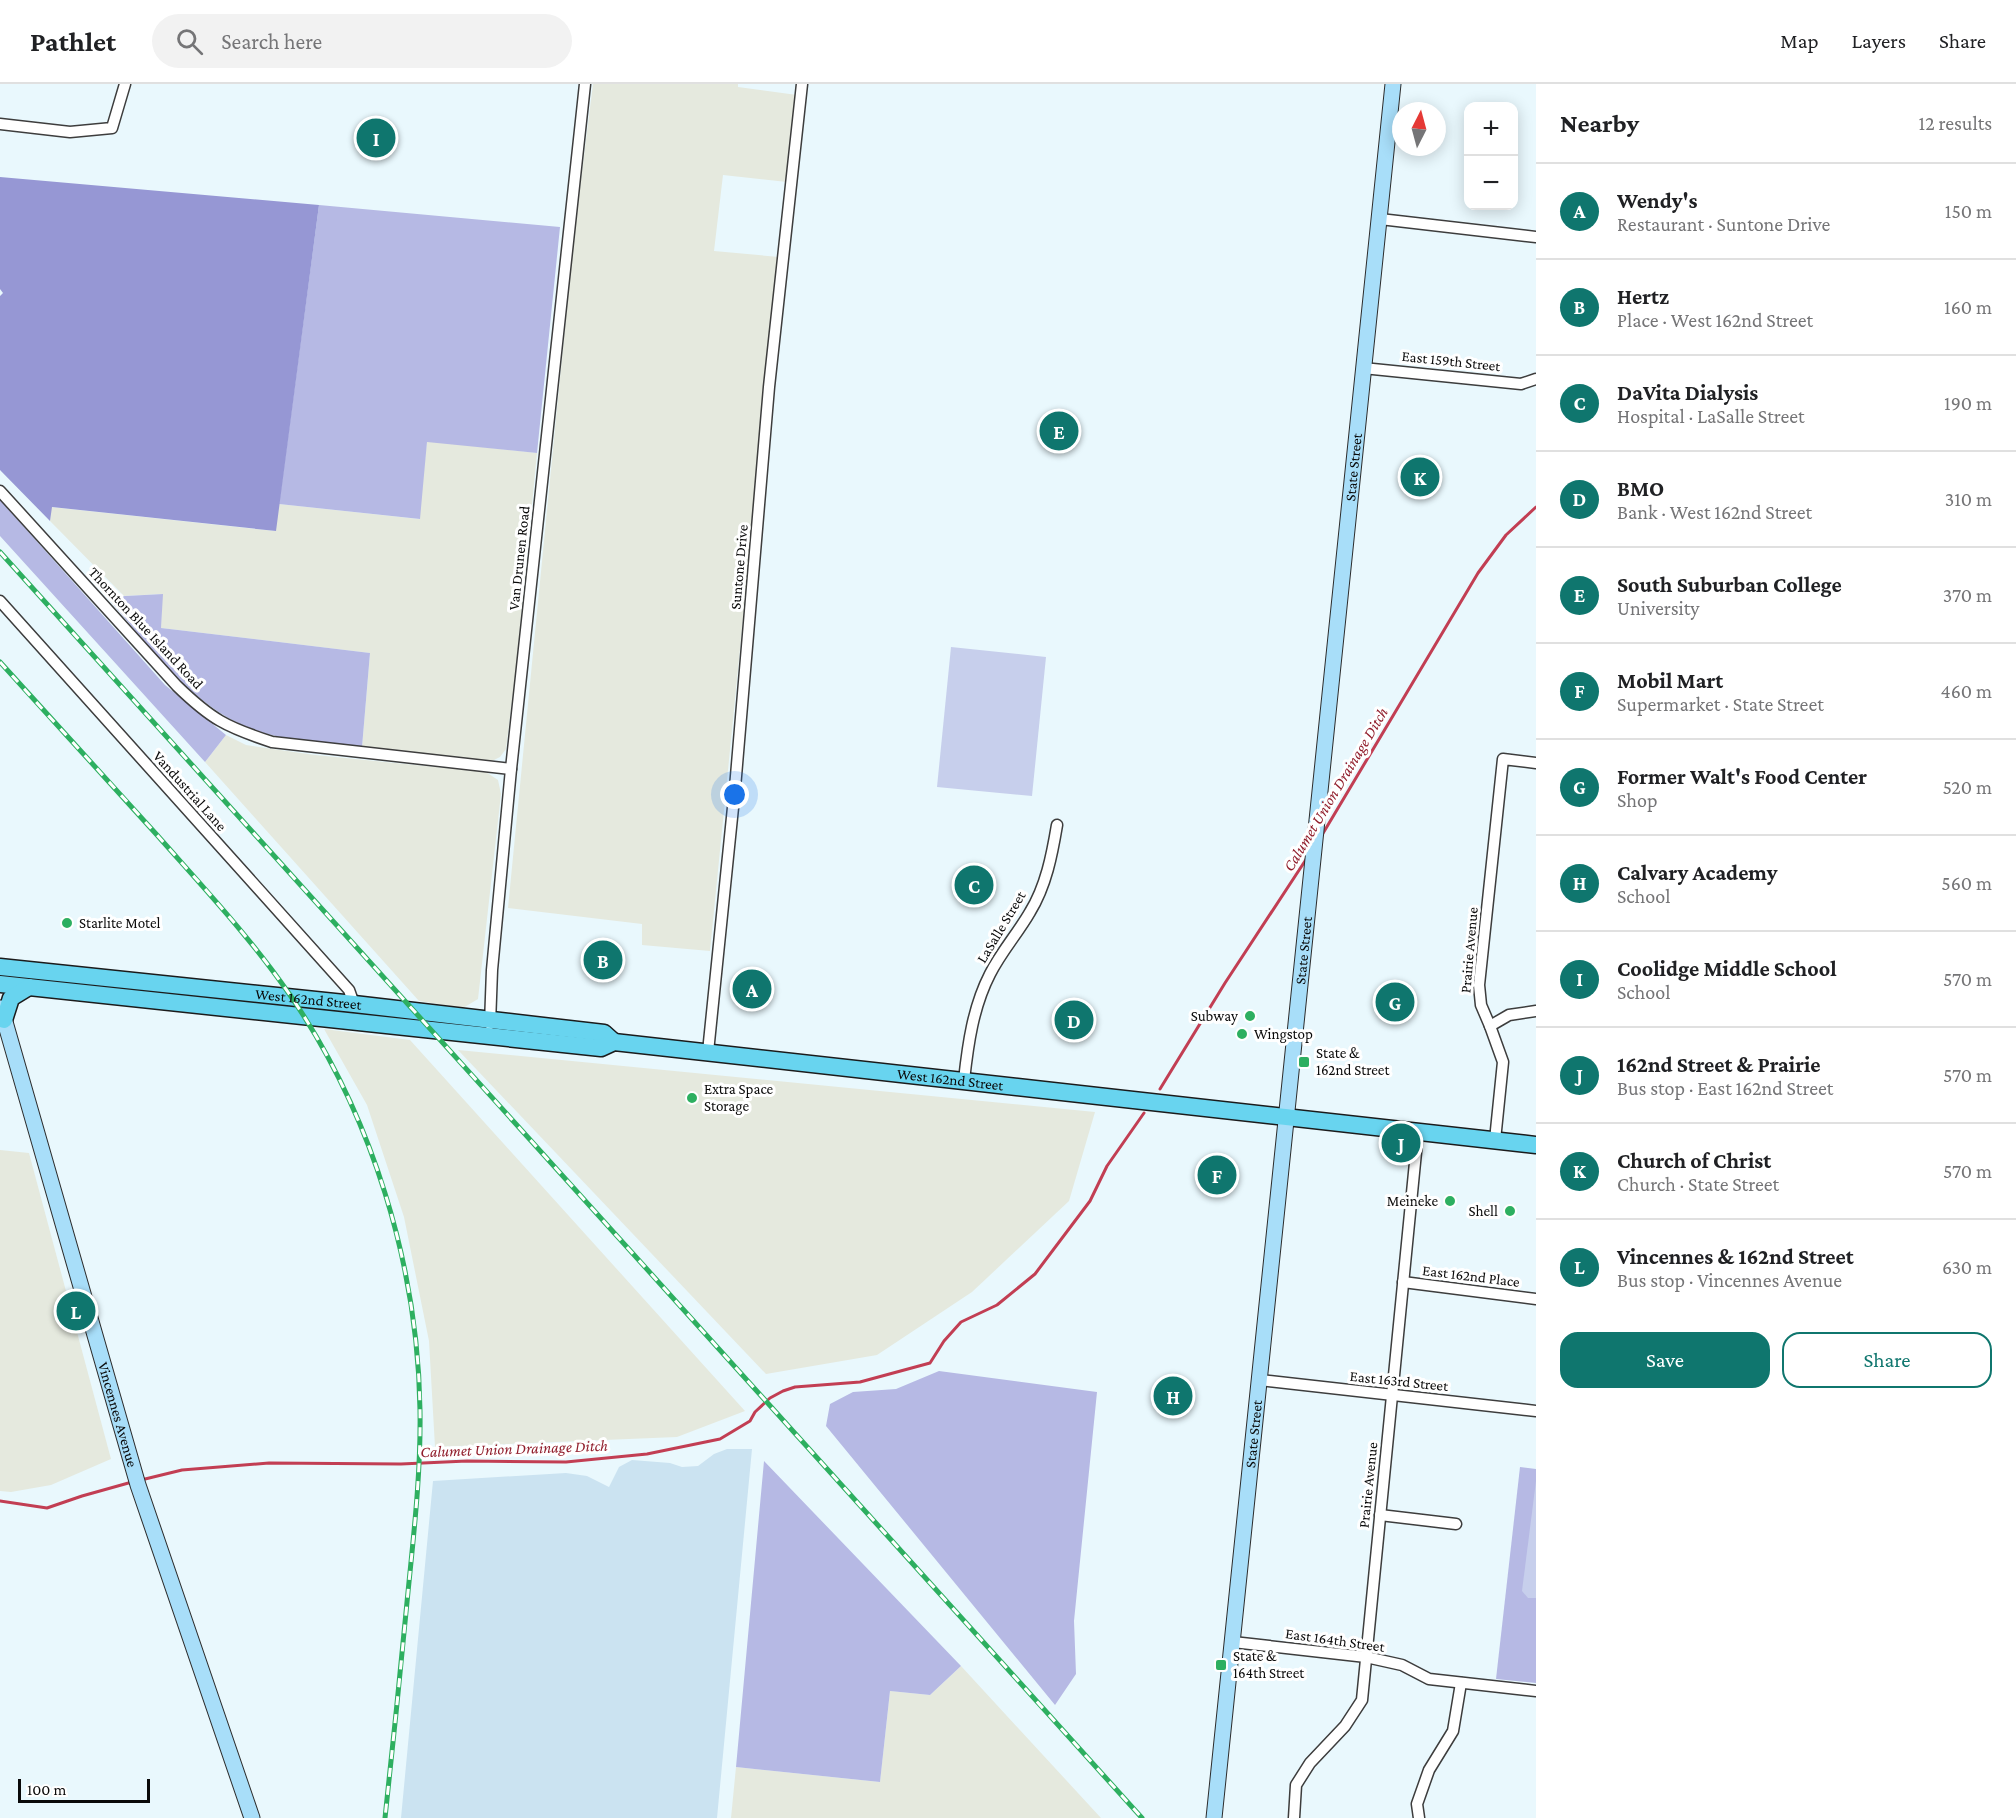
<!DOCTYPE html>
<meta charset="utf-8">
<style>
body{margin:0;font-family:"Crimson Pro",serif;background:#f2f2f2;color:#202124}
.controls{position:absolute;right:18px;top:18px;display:grid;overflow:hidden;border-radius:12px;box-shadow:0 3px 15px #0003}
.controls button{width:54px;height:54px;display:grid;place-items:center;padding:0;border:0;border-bottom:2px solid #e0e0e0;background:#fff;color:#202124;font:30px sans-serif}
.compass{position:absolute;left:1392px;top:18px;width:54px;height:54px;border-radius:50%;background:#fff;box-shadow:0 3px 15px #0003;rotate:6deg}
.scale{position:absolute;left:18px;bottom:15px;width:132px;box-sizing:border-box;padding-left:6px;border:3px solid #0a0a0a;border-top:0;font-size:16px;line-height:21px;white-space:nowrap;color:#0a0a0a;-webkit-text-stroke:4px #fff;paint-order:stroke}
.you{position:absolute;left:735px;top:711px;width:21px;height:21px;margin:-15px;border:4px solid #fff;border-radius:50%;background:#1a73e8;box-shadow:0 0 0 9px #1a73e833}
.badge{display:grid;place-items:center;width:39px;height:39px;border-radius:50%;background:#0f766e;color:#fff;font-size:20px;font-weight:700}
.pin{position:absolute;translate:-50% -50%;border:3px solid #fff;box-shadow:0 2px 6px #0006}
.list{margin:0;padding:0;list-style:none}
h2{display:flex;justify-content:space-between;align-items:center;height:78px;margin:0;padding:0 24px;font-size:26px}
h2 small{font-size:20px;font-weight:400;color:#757577}
.list li{display:grid;grid-template-columns:39px 1fr auto;gap:18px;align-items:center;box-sizing:border-box;height:96px;padding:0 24px;border-top:2px solid #e0e0e0}
.list b{display:block;font-size:22px;white-space:nowrap}
.list p{margin:0;font-size:20px;white-space:nowrap;color:#757577}
.list em{font-size:20px;font-style:normal;color:#757577}
.actions{display:flex;gap:12px;padding:18px 24px}
.actions a{flex:1;padding:14px 0;border:2px solid #0f766e;border-radius:18px;text-align:center;font-size:21px;color:#0f766e}
.actions .main{background:#0f766e;color:#fff}
.icon{flex:none;width:33px;height:33px;fill:none;stroke:currentColor;stroke-width:2;stroke-linecap:round;stroke-linejoin:round}
.map{position:relative;flex:none;width:1536px;height:1734px;overflow:hidden}
header{display:flex;align-items:center;gap:36px;box-sizing:border-box;height:84px;padding:0 30px;background:#fff;border-bottom:2px solid #e0e0e0}
header strong{font-size:28px}
nav{display:flex;gap:33px;margin-inline-start:auto;font-size:21px}
.search{width:420px;height:54px;background:#f2f2f2;display:flex;align-items:center;gap:15px;box-sizing:border-box;padding:0 21px;border-radius:33px;color:#757577;font-size:22px}
main{display:flex}
aside{flex:1;background:#fff}
.map>svg:first-child{display:block}
.industrial{fill:#e5e9de}
.farmland{fill:#cbe3f1}
.green{fill:#b6b9e4}
.forest{fill:#9697d4}
.pitch{fill:#c7cfec}
.lines{fill:none;stroke-linecap:round;stroke-linejoin:round}
.stream{stroke:#c23e53;stroke-width:3}
.street-casing{stroke:#3d3d3d;stroke-width:13}
.secondary-casing{stroke:#2c2c2c;stroke-width:17}
.primary-casing{stroke:#1b1b1b;stroke-width:19}
.street{stroke:#fff;stroke-width:10}
.secondary{stroke:#a8def9;stroke-width:15}
.primary{stroke:#68d4ef;stroke-width:16}
.rail-casing{stroke:#2daf60;stroke-width:5}
.rail{stroke:#fff;stroke-width:3;stroke-dasharray:9;stroke-linecap:butt}
.poi-dot{fill:#2daf60;stroke:#fff;stroke-width:2}
.labels{text-anchor:middle;stroke-width:6;stroke-linejoin:round;paint-order:stroke}
.street-label{font-size:15px;fill:#0a0a0a;stroke:#fff}
.poi-label{font-size:15px;fill:#0a0a0a;stroke:#fff;text-anchor:start}
.water-label{font-size:16px;font-style:italic;fill:#911e2c;stroke:#fff}
</style>
<header>
<strong>Pathlet</strong>
<div class="search"><svg class="icon" aria-label="search" viewBox="0 0 24 24"><circle cx="10" cy="10" r="6"/><path d="M15 15l6 6"/></svg>Search here</div>
<nav><a>Map</a><a>Layers</a><a>Share</a></nav>
</header>
<main>
<div class="map">
<svg width="1536" height="1734" viewBox="0 0 1536 1734">
<rect width="100%" height="100%" fill="#e9f8fd"/>
<g class="industrial">
<polygon points="593,0 738,0 738,3 797,11 787,98 723,91 714,167 779,173 710,867 642,861 642,840 508,824 574,151"/>
<polygon points="427,357 537,369 516,585 506,665 500,673 492,677 362,663 370,569 161,544 162,510 124,512 50,437 51,423 275,447 279,420 419,435"/>
<polygon points="226,651 246,661 315,671 486,688 498,696 501,710 478,915 463,924 419,917 205,678"/>
<polygon points="324,945 410,956 745,1327 677,1353 435,1363 429,1257 404,1133 367,1021"/>
<polygon points="458,966 1095,1028 1069,1117 972,1208 877,1271 766,1290"/>
<polygon points="0,1066 29,1069 111,1375 51,1401 11,1408 0,1407"/>
<polygon points="961,1582 1101,1734 731,1734 736,1683 880,1698 890,1607 930,1611"/>
</g>
<polygon class="farmland" points="727,1365 752,1365 717,1734 401,1734 433,1397 566,1389 587,1392 609,1403 619,1383 632,1376 670,1379 682,1383 698,1382 714,1370"/>
<g class="green">
<polygon points="319,121 560,143 537,369 427,358 420,435 279,420"/>
<polygon points="0,416 165,601 226,651 205,678 0,452"/>
<path d="M163 510 161 544 370 569 362 663C325 659 285 658 250 644 192 623 146 558 107 513Z"/>
<polygon points="939,1287 1097,1308 1074,1537 1076,1590 1055,1621 826,1342 830,1320 853,1308 896,1305"/>
<polygon points="764,1377 961,1582 930,1611 890,1607 880,1698 736,1683"/>
<polygon points="1520,1383 1536,1385 1536,1599 1496,1595"/>
</g>
<polygon class="forest" points="0,93 319,121 276,447 52,423 50,437 0,386 0,212 3,209 0,205"/>
<g class="pitch">
<polygon points="951,563 1046,573 1032,712 937,703"/>
<polygon points="1536,1397 1536,1514 1528,1514 1522,1507"/>
</g>
<g class="lines">
<g class="stream">
<polyline points="1322,751 1478,489 1506,451 1536,423"/>
<polyline points="1160,1005 1225,899 1307,774"/>
<polyline points="141,1396 182,1386 269,1379 401,1380 467,1377 566,1378 647,1370 720,1355 750,1337 755,1328 770,1314 783,1307 795,1303 860,1298 930,1279 944,1257 961,1238 997,1221 1035,1190 1090,1117 1107,1082 1144,1029"/>
<polyline points="0,1417 47,1424 82,1412 132,1398"/>
</g>
<defs>
<g id="street">
<polyline points="0,40 70,48 112,44 125,0"/>
<polyline points="1380,135 1536,153"/>
<polyline points="1363,284 1521,300 1536,295"/>
<path d="M0 407 177 602C211 635 226 643 272 658L511 685"/>
<polyline points="0,517 349,906 354,920"/>
<polyline points="490,940 492,886 511,685 585,0"/>
<polyline points="1490,942 1509,931 1536,927"/>
<polyline points="708,968 735,704 769,303 802,0"/>
<path d="M964 996C968 960 973 923 990 890 1001 868 1018 849 1030 828 1046 802 1052 771 1057 741"/>
<polyline points="1495,1056 1503,978 1490,942 1481,921 1479,901 1503,675 1536,679"/>
<polyline points="1403,1198 1536,1215"/>
<polyline points="1260,1296 1536,1327"/>
<polyline points="1380,1431 1456,1440"/>
<polyline points="1233,1558 1366,1573 1402,1581 1429,1595 1536,1607"/>
<polyline points="1294,1734 1296,1701 1310,1679 1345,1642 1362,1616 1418,1048"/>
<polyline points="1419,1734 1417,1720 1429,1686 1453,1647 1461,1599"/>
</g>
<g id="secondary">
<path id="s1" d="M1 924 138 1401 252 1734"/>
<path id="s2" d="M1214 1734 1393 0"/>
</g>
<g id="primary">
<path id="s3" d="M0 883 354 920 604 949 614 958"/>
<path id="s4" d="M0 900 601 964 614 958 1536 1061"/>
<polyline points="4,936 11,914 29,903"/>
</g>
</defs>
<use href="#street" class="street-casing"/>
<use href="#secondary" class="secondary-casing"/>
<use href="#primary" class="primary-casing"/>
<use href="#street" class="street"/>
<use href="#secondary" class="secondary"/>
<use href="#primary" class="primary"/>
<defs>
<g id="rail">
<polyline points="0,468 1142,1734"/>
<path d="M0 578C52 636 105 693 157 751 203 803 250 853 290 911 372 1031 418 1181 420 1326 421 1387 414 1448 408 1508 401 1583 393 1659 385 1734"/>
</g>
</defs>
<use href="#rail" class="rail-casing"/>
<use href="#rail" class="rail"/>
</g>
<g class="poi-dot">
<circle cx="67" cy="839" r="6"/>
<circle cx="1250" cy="932" r="6"/>
<circle cx="1242" cy="950" r="6"/>
<rect x="1298" y="972" width="12" height="12" rx="3"/>
<circle cx="692" cy="1014" r="6"/>
<circle cx="1450" cy="1117" r="6"/>
<circle cx="1510" cy="1127" r="6"/>
<rect x="1215" y="1575" width="12" height="12" rx="3"/>
</g>
<g class="labels">
<g class="street-label">
<text transform="translate(1451 277) rotate(6)" y="5">East 159th Street</text>
<text dy="5" stroke="none"><textPath href="#s2" startOffset="1358">State Street</textPath></text>
<text transform="translate(519 474) rotate(-84)" y="5">Van Drunen Road</text>
<text transform="translate(739 483) rotate(-85)" y="5">Suntone Drive</text>
<text transform="translate(146 544) rotate(47)" y="5">Thornton Blue Island Road</text>
<text transform="translate(190 707) rotate(48)" y="5">Vandustrial Lane</text>
<text transform="translate(1001 843) rotate(-59)" y="5">LaSalle Street</text>
<text transform="translate(1469 866) rotate(-85)" y="5">Prairie Avenue</text>
<text dy="5" stroke="none"><textPath href="#s2" startOffset="872">State Street</textPath></text>
<text dy="5" stroke="none"><textPath href="#s3" startOffset="310">West 162nd Street</textPath></text>
<text dy="5" stroke="none"><textPath href="#s4" startOffset="957">West 162nd Street</textPath></text>
<text transform="translate(1471 1192) rotate(7)" y="5">East 162nd Place</text>
<text transform="translate(1399 1297) rotate(6)" y="5">East 163rd Street</text>
<text dy="5" stroke="none"><textPath href="#s1" startOffset="423">Vincennes Avenue</textPath></text>
<text dy="5" stroke="none"><textPath href="#s2" startOffset="386">State Street</textPath></text>
<text transform="translate(1368 1401) rotate(-84)" y="5">Prairie Avenue</text>
<text transform="translate(1335 1556) rotate(8)" y="5">East 164th Street</text>
</g>
<g class="poi-label">
<text x="79" y="844">Starlite Motel</text>
<text x="1238" y="937" text-anchor="end">Subway</text>
<text x="1254" y="955">Wingstop</text>
<text x="1316" y="974">State &amp;<tspan x="1316" dy="17">162nd Street</tspan></text>
<text x="704" y="1010">Extra Space<tspan x="704" dy="17">Storage</tspan></text>
<text x="1438" y="1122" text-anchor="end">Meineke</text>
<text x="1498" y="1132" text-anchor="end">Shell</text>
<text x="1233" y="1577">State &amp;<tspan x="1233" dy="17">164th Street</tspan></text>
</g>
<g class="water-label">
<text transform="translate(1335 705) rotate(-59)" y="6">Calumet Union Drainage Ditch</text>
<text transform="translate(514 1364) rotate(-2)" y="6">Calumet Union Drainage Ditch</text>
</g>
</g>
</svg>
<div class="controls">
<button>+</button>
<button>−</button>
</div>
<svg class="compass" viewBox="-18 -18 36 36"><path d="M0-13l5 13h-10z" fill="#e53935"/><path d="M0 13l5-13h-10z" fill="#757577"/></svg>
<div class="scale">100 m</div>
<div class="you"></div>
<div class="pin badge" style="left:752px;top:905px">A</div>
<div class="pin badge" style="left:603px;top:876px">B</div>
<div class="pin badge" style="left:974px;top:801px">C</div>
<div class="pin badge" style="left:1074px;top:936px">D</div>
<div class="pin badge" style="left:1059px;top:347px">E</div>
<div class="pin badge" style="left:1217px;top:1091px">F</div>
<div class="pin badge" style="left:1395px;top:918px">G</div>
<div class="pin badge" style="left:1173px;top:1312px">H</div>
<div class="pin badge" style="left:376px;top:54px">I</div>
<div class="pin badge" style="left:1401px;top:1059px">J</div>
<div class="pin badge" style="left:1420px;top:393px">K</div>
<div class="pin badge" style="left:76px;top:1227px">L</div>
</div>
<aside>
<h2>Nearby<small>12 results</small></h2>
<ul class="list">
<li><span class="badge">A</span><div><b>Wendy's</b><p>Restaurant · Suntone Drive</p></div><em>150 m</em></li>
<li><span class="badge">B</span><div><b>Hertz</b><p>Place · West 162nd Street</p></div><em>160 m</em></li>
<li><span class="badge">C</span><div><b>DaVita Dialysis</b><p>Hospital · LaSalle Street</p></div><em>190 m</em></li>
<li><span class="badge">D</span><div><b>BMO</b><p>Bank · West 162nd Street</p></div><em>310 m</em></li>
<li><span class="badge">E</span><div><b>South Suburban College</b><p>University</p></div><em>370 m</em></li>
<li><span class="badge">F</span><div><b>Mobil Mart</b><p>Supermarket · State Street</p></div><em>460 m</em></li>
<li><span class="badge">G</span><div><b>Former Walt's Food Center</b><p>Shop</p></div><em>520 m</em></li>
<li><span class="badge">H</span><div><b>Calvary Academy</b><p>School</p></div><em>560 m</em></li>
<li><span class="badge">I</span><div><b>Coolidge Middle School</b><p>School</p></div><em>570 m</em></li>
<li><span class="badge">J</span><div><b>162nd Street &amp; Prairie</b><p>Bus stop · East 162nd Street</p></div><em>570 m</em></li>
<li><span class="badge">K</span><div><b>Church of Christ</b><p>Church · State Street</p></div><em>570 m</em></li>
<li><span class="badge">L</span><div><b>Vincennes &amp; 162nd Street</b><p>Bus stop · Vincennes Avenue</p></div><em>630 m</em></li>
</ul>
<div class="actions"><a class="main">Save</a><a>Share</a></div>
</aside>
</main>
